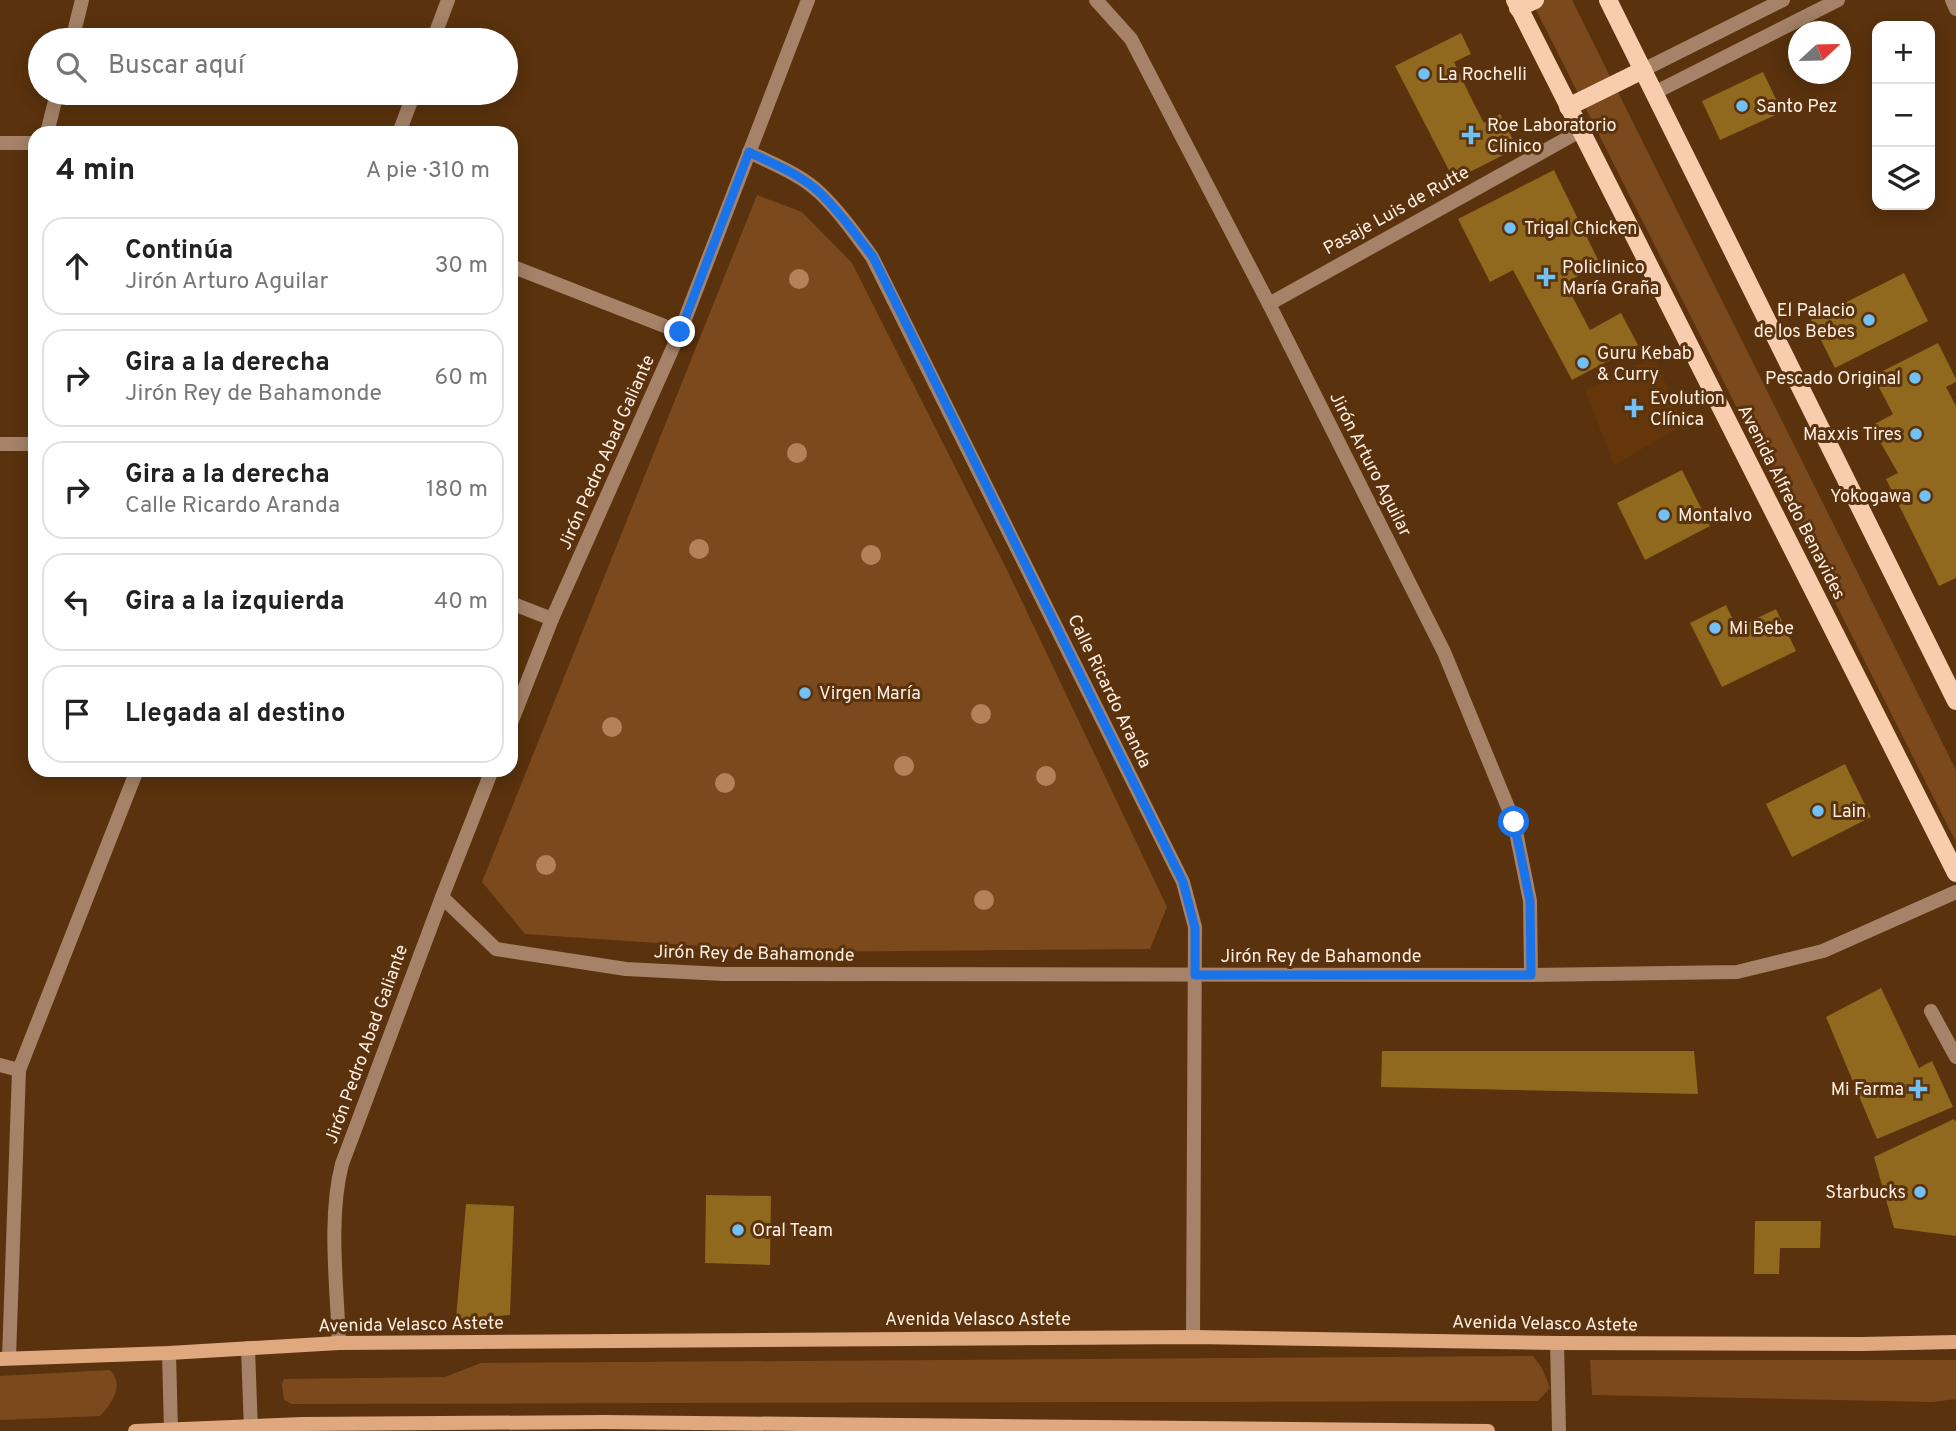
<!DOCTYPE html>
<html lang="es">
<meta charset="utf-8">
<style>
body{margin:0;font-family:Overpass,sans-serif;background:#f2f2f2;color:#222}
.controls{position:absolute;right:21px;top:21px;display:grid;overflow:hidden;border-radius:14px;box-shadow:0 4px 18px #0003}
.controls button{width:63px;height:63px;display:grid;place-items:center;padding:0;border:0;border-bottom:2px solid #e0e0e0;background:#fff;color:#222;font:35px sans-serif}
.compass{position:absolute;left:1788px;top:21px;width:63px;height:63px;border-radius:50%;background:#fff;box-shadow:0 4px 18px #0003;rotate:68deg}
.stop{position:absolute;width:21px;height:21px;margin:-16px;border:5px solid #1a73e8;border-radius:50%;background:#fff}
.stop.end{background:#1a73e8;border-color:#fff;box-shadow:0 2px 7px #0008}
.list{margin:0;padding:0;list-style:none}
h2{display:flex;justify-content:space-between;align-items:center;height:91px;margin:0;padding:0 28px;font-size:30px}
h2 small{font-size:23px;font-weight:400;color:#767676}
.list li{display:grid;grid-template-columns:46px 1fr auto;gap:21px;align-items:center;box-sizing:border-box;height:98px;margin:0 14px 14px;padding:0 14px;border:2px solid #e0e0e0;border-radius:21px}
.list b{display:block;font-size:26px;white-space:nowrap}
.list p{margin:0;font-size:23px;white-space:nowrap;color:#767676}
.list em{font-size:23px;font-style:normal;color:#767676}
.icon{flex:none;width:38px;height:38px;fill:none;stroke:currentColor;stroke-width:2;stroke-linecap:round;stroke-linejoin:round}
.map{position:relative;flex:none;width:1956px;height:1431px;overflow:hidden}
.search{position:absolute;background:#fff;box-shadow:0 4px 18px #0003;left:28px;top:28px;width:490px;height:77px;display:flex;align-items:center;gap:18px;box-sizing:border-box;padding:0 24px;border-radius:38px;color:#767676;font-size:26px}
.panel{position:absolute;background:#fff;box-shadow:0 4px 18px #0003;left:28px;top:126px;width:490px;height:651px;border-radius:21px}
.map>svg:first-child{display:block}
.built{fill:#643609}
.green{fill:#7c491c}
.building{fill:#90681e}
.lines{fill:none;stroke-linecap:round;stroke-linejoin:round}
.service{stroke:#a58268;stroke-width:14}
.pedestrian{stroke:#a58268;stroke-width:14}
.minor{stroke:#a58268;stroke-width:14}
.tertiary{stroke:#a58268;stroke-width:14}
.secondary{stroke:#dfa87e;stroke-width:14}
.primary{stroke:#f7cdad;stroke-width:18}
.tree{fill:#b58156}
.route{stroke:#1a73e8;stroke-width:9}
.poi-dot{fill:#71c1f5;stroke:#5a320d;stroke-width:2.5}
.labels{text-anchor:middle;stroke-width:6;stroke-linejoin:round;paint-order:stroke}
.poi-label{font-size:18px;fill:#fdeee2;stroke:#5a320d;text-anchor:start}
.street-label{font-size:18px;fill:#fdeee2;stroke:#5a320d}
</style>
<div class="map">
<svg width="1956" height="1431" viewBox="0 0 1956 1431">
<rect width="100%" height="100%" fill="#5a320d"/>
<polygon class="built" points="1654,357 1684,425 1614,465 1585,390"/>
<g class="green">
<polygon points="1531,0 1572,0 1956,770 1956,842"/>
<polygon points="757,195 802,212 852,263 1008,572 1167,907 1150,949 789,952 525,934 482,882"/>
<polygon points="1533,1356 1542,1368 1550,1388 1538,1401 292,1404 284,1400 282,1384 284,1379 445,1377 481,1363"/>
<polygon points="1590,1360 1956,1360 1956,1399 1932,1402 1592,1395"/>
<path d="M110 1370C125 1385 112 1403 100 1416L0 1420V1376Z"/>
</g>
<g class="building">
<polygon points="1461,33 1471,54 1454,62 1470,96 1484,123 1500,114 1517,148 1454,180 1395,66"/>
<polygon points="1763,72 1782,112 1720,140 1702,101"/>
<polygon points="1554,170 1600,264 1565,283 1590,330 1621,313 1638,345 1572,380 1513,270 1490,282 1458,219"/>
<polygon points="1904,273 1928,321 1835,368 1811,320"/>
<polygon points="1938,343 1956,379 1956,382 1946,387 1956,406 1956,578 1939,586 1886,479 1898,473 1871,426 1893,414 1873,376"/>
<polygon points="1682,470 1710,526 1645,560 1617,503"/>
<polygon points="1726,605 1737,628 1776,609 1796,651 1722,687 1690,623"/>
<polygon points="1845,764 1871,817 1792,857 1766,804"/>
<polygon points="1881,988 1919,1068 1932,1061 1953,1107 1877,1139 1826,1017"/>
<polygon points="1382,1051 1694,1051 1698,1094 1381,1087"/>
<polygon points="1954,1119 1956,1122 1956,1236 1894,1228 1874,1157"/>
<polygon points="706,1195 771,1196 770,1265 705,1263"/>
<polygon points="466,1204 514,1206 510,1315 456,1319"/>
<polygon points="1755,1221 1821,1221 1820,1248 1780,1248 1779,1274 1754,1274"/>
</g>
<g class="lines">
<g class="service">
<polyline points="1643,70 1783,0"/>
<polyline points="1931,1011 1956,1057"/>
</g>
<g class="pedestrian">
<polyline points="1654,93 1838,0"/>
<polyline points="1269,304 1580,131"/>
</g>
<g class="minor">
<polyline points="1096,0 1131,39 1269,304 1444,652 1514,822 1530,901 1531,975"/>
<polyline points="1952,0 1956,9"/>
<polyline points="72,40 82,0"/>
<polyline points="433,40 448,0"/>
<polyline points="47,133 57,93"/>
<polyline points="399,133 414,93"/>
<polyline points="0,143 35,143"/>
<path d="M749 152C773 164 800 174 820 193 840 212 856 235 872 257L1183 882 1195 927 1193 1337"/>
<polyline points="511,266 680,332"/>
<polyline points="0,444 35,444"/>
<polyline points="511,603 552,619"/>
<polyline points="511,723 552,619 680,332 808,0"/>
<polyline points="442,897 496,949 626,969 723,974 1531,975 1737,972 1823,951 1956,892"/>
<polyline points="0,1065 19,1070"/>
<path d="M339 1343C337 1286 328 1218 342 1164L442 897 492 770"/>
<polyline points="1557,1343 1559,1431"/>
<polyline points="9,1358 19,1070 137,770"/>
</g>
<g class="tertiary">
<polyline points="248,1348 251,1431"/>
<polyline points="169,1353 171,1431"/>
</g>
<g class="secondary">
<polyline points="0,1359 169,1353 339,1343 1193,1337 1557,1343 1861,1344 1956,1342"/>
<polyline points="135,1431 302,1424 604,1422 1488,1431"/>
</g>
<g class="primary">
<polyline points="1515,0 1956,873"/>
<polyline points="1608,0 1956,701"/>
<polyline points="1518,8 1535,0"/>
<polyline points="1568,107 1643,70"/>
</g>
</g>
<g class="tree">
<circle cx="799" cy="279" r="10"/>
<circle cx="797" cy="453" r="10"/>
<circle cx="699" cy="549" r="10"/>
<circle cx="871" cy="555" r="10"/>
<circle cx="981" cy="714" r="10"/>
<circle cx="612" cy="727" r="10"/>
<circle cx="904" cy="766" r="10"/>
<circle cx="1046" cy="776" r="10"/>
<circle cx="725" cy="783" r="10"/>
<circle cx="546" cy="865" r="10"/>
<circle cx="984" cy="900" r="10"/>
</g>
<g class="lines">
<path class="route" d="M680 332 749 152C773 164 800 174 820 193 840 212 856 235 873 257L1183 882 1195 928V975H1531L1530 901 1514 822"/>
</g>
<g class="poi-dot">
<circle cx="1424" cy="74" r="7"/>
<circle cx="1742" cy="106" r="7"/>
<path d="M1467.5 124.5h7v7h7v7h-7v7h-7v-7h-7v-7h7z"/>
<circle cx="1510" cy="228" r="7"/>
<path d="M1542.5 266.5h7v7h7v7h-7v7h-7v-7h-7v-7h7z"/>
<circle cx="1869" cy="320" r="7"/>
<circle cx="1583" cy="363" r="7"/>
<circle cx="1915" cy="378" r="7"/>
<path d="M1630.5 397.5h7v7h7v7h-7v7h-7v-7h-7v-7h7z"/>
<circle cx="1916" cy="434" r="7"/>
<circle cx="1925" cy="496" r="7"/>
<circle cx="1664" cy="515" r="7"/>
<circle cx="1715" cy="628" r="7"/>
<circle cx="805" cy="693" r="7"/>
<circle cx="1818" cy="811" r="7"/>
<path d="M1914.5 1078.5h7v7h7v7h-7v7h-7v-7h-7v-7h7z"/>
<circle cx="1920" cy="1192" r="7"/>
<circle cx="738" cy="1230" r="7"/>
</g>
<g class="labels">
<g class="poi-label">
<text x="1438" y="80">La Rochelli</text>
<text x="1756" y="112">Santo Pez</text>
<text x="1487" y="131">Roe Laboratorio<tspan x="1487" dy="21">Clinico</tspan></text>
<text x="1524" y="234">Trigal Chicken</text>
<text x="1562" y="273">Policlinico<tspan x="1562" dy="21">María Graña</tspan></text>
<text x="1855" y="316" text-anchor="end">El Palacio<tspan x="1855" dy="21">de los Bebes</tspan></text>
<text x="1597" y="359">Guru Kebab<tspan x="1597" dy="21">&amp; Curry</tspan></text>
<text x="1901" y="384" text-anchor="end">Pescado Original</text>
<text x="1650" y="404">Evolution<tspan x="1650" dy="21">Clínica</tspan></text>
<text x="1902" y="440" text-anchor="end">Maxxis Tires</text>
<text x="1911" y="502" text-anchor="end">Yokogawa</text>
<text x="1678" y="521">Montalvo</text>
<text x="1729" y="634">Mi Bebe</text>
<text x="819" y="699">Virgen María</text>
<text x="1832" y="817">Lain</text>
<text x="1904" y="1095" text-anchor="end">Mi Farma</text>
<text x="1906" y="1198" text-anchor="end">Starbucks</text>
<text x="752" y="1236">Oral Team</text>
</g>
<g class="street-label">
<text transform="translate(1396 210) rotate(-29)" y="6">Pasaje Luis de Rutte</text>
<text transform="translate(606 452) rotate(-66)" y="6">Jirón Pedro Abad Galiante</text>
<text transform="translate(1371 464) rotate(63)" y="6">Jirón Arturo Aguilar</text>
<text transform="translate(1792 502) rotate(63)" y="6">Avenida Alfredo Benavides</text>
<text transform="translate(1110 691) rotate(64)" y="6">Calle Ricardo Aranda</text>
<text transform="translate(754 953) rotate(1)" y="6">Jirón Rey de Bahamonde</text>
<text x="1321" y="962">Jirón Rey de Bahamonde</text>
<text transform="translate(366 1044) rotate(-70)" y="6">Jirón Pedro Abad Galiante</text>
<text x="978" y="1325">Avenida Velasco Astete</text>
<text transform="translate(1545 1323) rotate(1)" y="6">Avenida Velasco Astete</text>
<text transform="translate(411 1324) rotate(-1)" y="6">Avenida Velasco Astete</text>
</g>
</g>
</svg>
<div class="controls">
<button>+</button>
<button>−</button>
<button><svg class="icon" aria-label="layers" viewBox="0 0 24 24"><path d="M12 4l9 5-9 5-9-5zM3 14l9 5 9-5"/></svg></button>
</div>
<svg class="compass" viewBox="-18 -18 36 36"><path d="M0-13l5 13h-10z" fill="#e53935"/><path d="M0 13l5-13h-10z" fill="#767676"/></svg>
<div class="stop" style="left:1514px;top:822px"></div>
<div class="stop end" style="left:680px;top:332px"></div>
<div class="search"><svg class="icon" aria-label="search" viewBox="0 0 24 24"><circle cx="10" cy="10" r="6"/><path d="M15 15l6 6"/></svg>Buscar aquí</div>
<section class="panel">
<h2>4 min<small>A pie · 310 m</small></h2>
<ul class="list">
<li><svg class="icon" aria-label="ahead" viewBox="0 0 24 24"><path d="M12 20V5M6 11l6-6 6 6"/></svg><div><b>Continúa</b><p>Jirón Arturo Aguilar</p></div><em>30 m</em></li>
<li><svg class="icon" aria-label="right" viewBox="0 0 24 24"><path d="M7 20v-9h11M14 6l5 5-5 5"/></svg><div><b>Gira a la derecha</b><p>Jirón Rey de Bahamonde</p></div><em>60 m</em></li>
<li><svg class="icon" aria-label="right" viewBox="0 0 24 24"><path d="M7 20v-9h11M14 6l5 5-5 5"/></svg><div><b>Gira a la derecha</b><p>Calle Ricardo Aranda</p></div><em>180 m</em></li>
<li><svg class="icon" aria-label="left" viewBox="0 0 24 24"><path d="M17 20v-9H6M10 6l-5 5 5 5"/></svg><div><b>Gira a la izquierda</b></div><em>40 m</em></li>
<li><svg class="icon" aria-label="arrive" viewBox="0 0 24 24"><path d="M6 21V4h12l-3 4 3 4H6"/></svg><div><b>Llegada al destino</b></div></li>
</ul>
</section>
</div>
